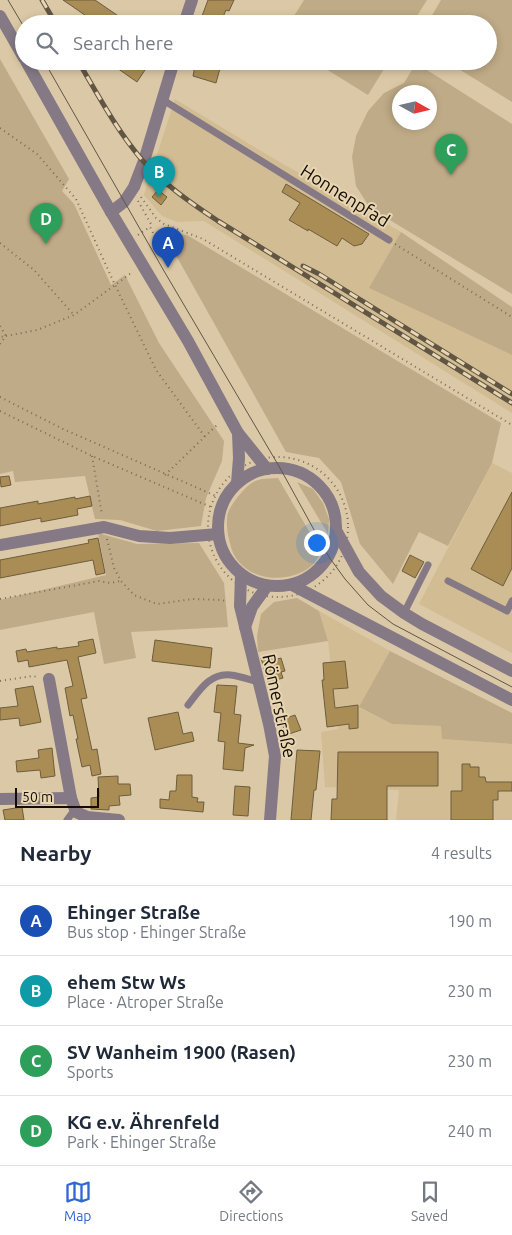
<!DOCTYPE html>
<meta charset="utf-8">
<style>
body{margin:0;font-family:Ubuntu,sans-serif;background:#f2f2f3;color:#1f2937}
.compass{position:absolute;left:392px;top:85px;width:45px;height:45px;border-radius:50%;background:#fff;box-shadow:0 2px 8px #0003;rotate:98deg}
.scale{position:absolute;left:15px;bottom:12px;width:84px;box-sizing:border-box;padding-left:5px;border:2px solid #130d03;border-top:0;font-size:14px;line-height:18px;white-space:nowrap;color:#130d03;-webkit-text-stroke:4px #e8d5b2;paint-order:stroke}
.you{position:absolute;left:316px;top:542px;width:18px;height:18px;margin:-12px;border:4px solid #fff;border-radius:50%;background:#1a73e8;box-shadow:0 0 0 8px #1a73e833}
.badge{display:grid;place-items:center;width:32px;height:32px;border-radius:50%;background:#3266d5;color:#fff;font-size:16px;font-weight:700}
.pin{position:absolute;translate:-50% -41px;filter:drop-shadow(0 1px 2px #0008)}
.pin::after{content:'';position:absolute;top:26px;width:18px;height:15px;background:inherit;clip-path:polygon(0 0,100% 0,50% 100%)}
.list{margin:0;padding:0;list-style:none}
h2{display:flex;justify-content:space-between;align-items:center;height:65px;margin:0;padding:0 20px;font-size:21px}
h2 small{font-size:16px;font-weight:400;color:#747a83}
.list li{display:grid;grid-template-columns:32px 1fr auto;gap:15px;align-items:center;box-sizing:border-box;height:70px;padding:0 20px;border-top:1px solid #e0e1e3}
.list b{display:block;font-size:19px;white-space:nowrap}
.list p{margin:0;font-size:16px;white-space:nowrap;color:#747a83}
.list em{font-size:16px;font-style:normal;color:#747a83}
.icon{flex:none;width:28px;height:28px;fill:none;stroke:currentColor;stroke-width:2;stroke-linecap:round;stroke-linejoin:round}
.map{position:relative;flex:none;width:512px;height:820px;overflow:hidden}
.search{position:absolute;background:#fff;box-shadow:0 2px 8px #0003;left:15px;right:15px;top:15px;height:55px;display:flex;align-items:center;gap:12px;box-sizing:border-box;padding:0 18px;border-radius:28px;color:#747a83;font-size:19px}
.sheet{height:345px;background:#fff}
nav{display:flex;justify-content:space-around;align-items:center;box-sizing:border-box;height:70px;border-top:1px solid #e0e1e3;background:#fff;font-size:14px;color:#747a83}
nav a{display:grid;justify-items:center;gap:2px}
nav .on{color:#3266d5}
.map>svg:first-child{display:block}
.built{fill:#d2bc93}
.green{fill:#bfab87;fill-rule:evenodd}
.building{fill:#aa8d55;stroke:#6d5d3e}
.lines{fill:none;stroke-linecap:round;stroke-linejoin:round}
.path{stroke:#7a6d57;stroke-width:2;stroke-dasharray:1 4;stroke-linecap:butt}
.service{stroke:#847985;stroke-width:7}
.minor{stroke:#847985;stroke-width:12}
.tertiary{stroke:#847985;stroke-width:12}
.tram{stroke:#615643;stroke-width:1}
.rail-casing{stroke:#615643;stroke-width:5}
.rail{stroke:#e8d5b2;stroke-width:3;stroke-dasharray:9;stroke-linecap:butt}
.labels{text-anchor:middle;stroke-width:4;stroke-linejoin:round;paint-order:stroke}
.street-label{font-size:18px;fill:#130d03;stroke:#e8d5b2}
</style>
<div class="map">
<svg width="512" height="820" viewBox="0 0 512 820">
<rect width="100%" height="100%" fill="#dbc8a6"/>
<g class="built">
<polygon points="175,99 266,154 401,232 369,288 512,355 512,413 204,221 177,222 162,216 144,195"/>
<polygon points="492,463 512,473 512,653 419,604"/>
<polygon points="319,611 390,651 360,708 392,724 442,726 442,739 512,744 512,820 396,820 399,790 325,787 321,732 338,729 328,641"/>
</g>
<g class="green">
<polygon points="304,0 427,0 412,24 289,24"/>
<polygon points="441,0 512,0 512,102 446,61 488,61 488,24 427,24"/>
<polygon points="0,59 69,179 62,191 74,204 111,285 125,275 159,343 224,441 222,461 206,498 201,526 157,531 120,520 95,519 85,476 15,482 13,471 0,474"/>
<polygon points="313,61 389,61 368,95"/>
<path d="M416 63 512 124V294L370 208 356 186 352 157 356 136 368 111 384 93 404 83ZM400 92H430V122H400Z"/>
<polygon points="163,232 187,235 501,423 492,463 448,546 419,532 393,584 360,544 341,482 319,458 286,452"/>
<polygon points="401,232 512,307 512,355 369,288"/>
<path d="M262 479 278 478 321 552C318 557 315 564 310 567 291 582 257 582 240 563 233 556 231 548 229 539 227 531 226 520 228 513 231 504 242 491 249 485 252 482 258 480 262 479Z"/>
<polygon points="297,482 313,489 323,503 329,519 328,534"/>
<polygon points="98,533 137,544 199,543 224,583 228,627 131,632 136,658 104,664 94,612 0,630 0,600 106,575"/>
<polygon points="297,598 319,611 328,641 258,652 257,636 261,614 274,602"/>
<polygon points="390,651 512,713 512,744 442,739 441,726 392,724 359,707"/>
</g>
<g class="building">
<polygon points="63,0 95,0 130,24 98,24"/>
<polygon points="208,0 234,0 229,11 226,10 220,24 199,24"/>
<polygon points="107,61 151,61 137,82"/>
<polygon points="196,61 222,61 216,83 193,76"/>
<polygon points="286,184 369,234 362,244 354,246 342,238 337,246 308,229 308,231 289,220 300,203 282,192"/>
<polygon points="158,190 167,197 161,205 152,197"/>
<polygon points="9,476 11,485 1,487 0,477"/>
<polygon points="512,492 512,568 503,586 471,569"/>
<polygon points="90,496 92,506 77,509 78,515 41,522 41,518 0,526 0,508 38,501 38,504 75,497 75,499"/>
<polygon points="98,538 105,573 96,575 93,560 0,578 0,560 89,543 88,540"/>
<polygon points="410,555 424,562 415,578 402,571"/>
<polygon points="93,639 96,653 78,657 87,698 81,699 92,750 97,749 101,774 92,776 90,765 82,767 76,739 78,739 73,715 70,716 65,688 73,686 67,660 29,667 28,660 18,662 16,651 26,649 27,652 57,647 57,649 79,646 78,642"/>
<polygon points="155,640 212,648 210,668 152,661"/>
<polygon points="275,654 277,659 281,658 285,671 281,672 283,678 268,682 261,658"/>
<polygon points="345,661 348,688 333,689 335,708 358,705 358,728 349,729 349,724 327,727 322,680 324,680 323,663"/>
<polygon points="217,685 237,686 234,714 241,715 238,743 254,745 245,748 243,771 223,769 225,742 218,741 221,713 214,712"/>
<polygon points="33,686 41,722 20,726 19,718 0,720 0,708 18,706 15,689"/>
<polygon points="178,712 183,734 192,732 194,741 155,750 148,718"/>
<polygon points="295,715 301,730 286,735 281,720"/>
<polygon points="52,748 55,776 41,778 40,770 17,772 16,761 39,758 38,750"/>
<polygon points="297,750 320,751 316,790 314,790 311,820 291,820"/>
<polygon points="338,752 438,752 438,786 387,786 387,820 331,820 332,799 337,799"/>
<polygon points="462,764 470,764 470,767 479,767 479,777 485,777 486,782 512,782 512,791 498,791 498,800 493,800 493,820 451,820 451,791 462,791"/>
<polygon points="177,775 192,775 192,797 198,798 197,802 204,802 203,812 160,808 160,799 169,800 170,791 176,791"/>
<polygon points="118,776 118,784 130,784 131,795 119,796 120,805 109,806 109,810 91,809 91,798 99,797 98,777"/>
<polygon points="235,786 250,787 248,816 233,815"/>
<polygon points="22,807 24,820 5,820 3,810"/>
</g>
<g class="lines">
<g class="path">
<polyline points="0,128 37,154 76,199 115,285 156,370 205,437"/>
<polyline points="141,197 156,218 164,224 203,239 512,425"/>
<polyline points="138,201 151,224 150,227"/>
<polyline points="138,235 150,227 156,239"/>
<polyline points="0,243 34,270 74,315"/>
<polyline points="395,244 512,317"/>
<polyline points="0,326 6,336 0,337"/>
<polyline points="0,344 6,336 37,330 74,315 130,274 134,273"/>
<polyline points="0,397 63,429 216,496"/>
<polyline points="0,411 92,456 211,507"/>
<polyline points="92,456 102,515"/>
<circle cx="278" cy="527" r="70"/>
<polyline points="165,475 219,423"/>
<polyline points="107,539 114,568 121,581 134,595 157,604 193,599 222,600 228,602"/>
<polyline points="0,599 99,581 110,583 121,581"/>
<polyline points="0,681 33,676 37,677"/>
</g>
<g class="service">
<polyline points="163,100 389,240"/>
<polyline points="448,581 507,611 512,601"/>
<polyline points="404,613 428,565"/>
<path d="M188 705C199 691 210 672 231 675 240 676 250 680 258 682"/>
<polyline points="67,820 75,809"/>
</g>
<g class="minor">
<polyline points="184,24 192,0"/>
<polyline points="111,212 124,202 134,187 144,161 174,61"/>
<polyline points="0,545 104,527 139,536 170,538 218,534"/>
<polyline points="241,575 240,606 269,724 275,756 270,820"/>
<polyline points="245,627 252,607 267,586"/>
<polyline points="49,679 71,798"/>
<polyline points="0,799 71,798 76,812 87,817 119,820"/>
</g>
<g class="tertiary">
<polyline points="0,16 24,58"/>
<polyline points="26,61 111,212 188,341 238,433 267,469"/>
<circle cx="277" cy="527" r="59"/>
<polyline points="237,483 239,458 238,433"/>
<polyline points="337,532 359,572 381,596 404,613 422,624 512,671"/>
<polyline points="292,585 512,700"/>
</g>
<g class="tram">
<polyline points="8,0 24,27"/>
<polyline points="44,61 164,271 280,468 329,557 345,579 368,605 393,624 512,687"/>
</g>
<defs>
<g id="rail">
<polyline points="42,0 56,24"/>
<path d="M78 61C98 95 117 131 143 161 165 185 191 203 218 221L512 403"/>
<polyline points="303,266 319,274 512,394"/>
</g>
</defs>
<use href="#rail" class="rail-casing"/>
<use href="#rail" class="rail"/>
</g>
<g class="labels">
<g class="street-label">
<text transform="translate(345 196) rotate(32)" y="6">Honnenpfad</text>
<text transform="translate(279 706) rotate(78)" y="6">Römerstraße</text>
</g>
</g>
</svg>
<svg class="compass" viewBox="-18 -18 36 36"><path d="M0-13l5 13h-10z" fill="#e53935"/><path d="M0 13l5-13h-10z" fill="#747a83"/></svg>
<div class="scale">50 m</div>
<div class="you"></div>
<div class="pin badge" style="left:168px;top:268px;background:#1a4fb4">A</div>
<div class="pin badge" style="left:159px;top:197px;background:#0f9aa8">B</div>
<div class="pin badge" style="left:451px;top:175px;background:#2e9e5b">C</div>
<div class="pin badge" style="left:46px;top:244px;background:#2e9e5b">D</div>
<div class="search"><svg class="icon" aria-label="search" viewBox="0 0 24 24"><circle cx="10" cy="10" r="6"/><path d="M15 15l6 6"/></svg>Search here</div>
</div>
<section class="sheet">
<h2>Nearby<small>4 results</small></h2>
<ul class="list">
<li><span class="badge" style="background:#1a4fb4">A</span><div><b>Ehinger Straße</b><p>Bus stop · Ehinger Straße</p></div><em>190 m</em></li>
<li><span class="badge" style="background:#0f9aa8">B</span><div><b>ehem Stw Ws</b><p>Place · Atroper Straße</p></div><em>230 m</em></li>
<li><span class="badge" style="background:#2e9e5b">C</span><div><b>SV Wanheim 1900 (Rasen)</b><p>Sports</p></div><em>230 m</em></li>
<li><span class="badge" style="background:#2e9e5b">D</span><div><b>KG e.v. Ährenfeld</b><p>Park · Ehinger Straße</p></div><em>240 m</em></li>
</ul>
</section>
<nav>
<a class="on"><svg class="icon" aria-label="map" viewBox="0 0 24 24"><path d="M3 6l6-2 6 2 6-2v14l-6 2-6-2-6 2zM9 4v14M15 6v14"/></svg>Map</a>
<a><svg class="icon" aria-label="directions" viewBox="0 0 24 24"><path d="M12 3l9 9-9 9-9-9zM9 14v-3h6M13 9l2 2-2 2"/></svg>Directions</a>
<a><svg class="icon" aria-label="saved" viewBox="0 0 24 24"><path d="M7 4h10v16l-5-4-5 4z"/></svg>Saved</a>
</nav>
